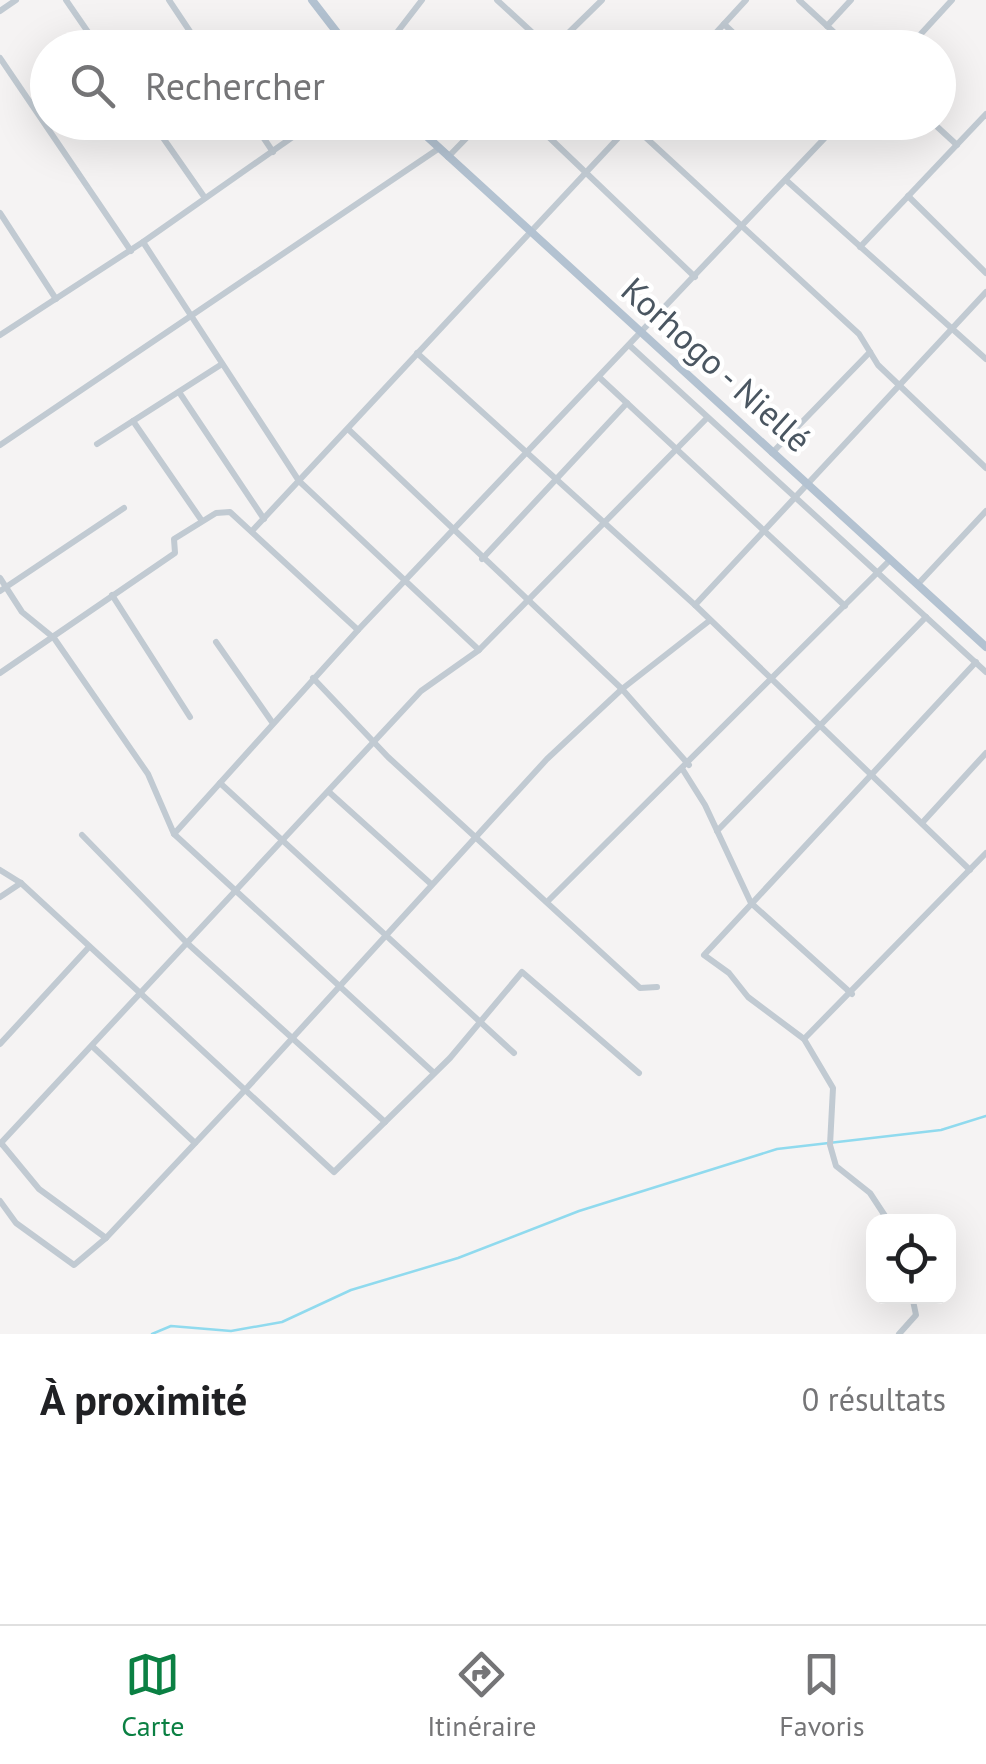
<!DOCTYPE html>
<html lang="fr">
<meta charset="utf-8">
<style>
body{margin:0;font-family:"PT Sans",sans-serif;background:#f2f2f2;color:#202124}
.controls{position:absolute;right:30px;bottom:30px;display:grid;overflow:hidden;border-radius:20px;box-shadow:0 10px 40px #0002}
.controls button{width:90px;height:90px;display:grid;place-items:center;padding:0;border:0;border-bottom:2px solid #e0e0e0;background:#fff;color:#202124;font:50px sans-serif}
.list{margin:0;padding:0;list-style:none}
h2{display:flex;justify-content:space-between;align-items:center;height:130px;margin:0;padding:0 40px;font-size:42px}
h2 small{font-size:32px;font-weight:400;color:#757577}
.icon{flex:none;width:55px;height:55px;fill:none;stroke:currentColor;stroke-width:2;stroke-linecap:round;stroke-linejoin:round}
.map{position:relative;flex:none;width:986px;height:1334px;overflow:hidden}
.search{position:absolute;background:#fff;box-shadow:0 10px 40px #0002;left:30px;right:30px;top:30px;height:110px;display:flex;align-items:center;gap:25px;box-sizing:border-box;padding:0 35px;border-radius:55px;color:#757577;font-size:38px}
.sheet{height:290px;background:#fff}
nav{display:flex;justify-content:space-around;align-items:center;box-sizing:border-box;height:140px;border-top:2px solid #e0e0e0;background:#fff;font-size:28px;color:#757577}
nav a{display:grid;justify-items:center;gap:5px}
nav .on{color:#0b8043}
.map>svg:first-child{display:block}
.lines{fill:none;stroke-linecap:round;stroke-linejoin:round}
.stream{stroke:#90daee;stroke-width:2.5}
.minor{stroke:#c1cad2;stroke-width:6}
.major{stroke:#b3c2d1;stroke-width:8}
.labels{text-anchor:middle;stroke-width:9;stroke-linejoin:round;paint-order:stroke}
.street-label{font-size:35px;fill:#4a5661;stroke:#fff}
</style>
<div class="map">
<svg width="986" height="1334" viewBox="0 0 986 1334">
<rect width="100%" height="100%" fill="#f5f3f3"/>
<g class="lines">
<polyline class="stream" points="152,1334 171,1326 231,1331 282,1322 351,1290 458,1258 579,1211 777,1149 941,1130 986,1116"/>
<g class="minor">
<polyline points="66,0 99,48"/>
<polyline points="169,0 201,48"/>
<polyline points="497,0 549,48"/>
<polyline points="799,0 851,48"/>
<polyline points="0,11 16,0"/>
<polyline points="724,24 749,48"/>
<polyline points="827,26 851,0"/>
<polyline points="385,48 422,0"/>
<polyline points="553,48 602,0"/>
<polyline points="702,48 746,0"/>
<polyline points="908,48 952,0"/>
<polyline points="0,58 131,251"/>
<polyline points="152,122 205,198"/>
<polyline points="253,122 273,152"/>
<polyline points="533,122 695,277"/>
<polyline points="932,122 957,145"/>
<polyline points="630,123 859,334 878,365 986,468"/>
<polyline points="448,157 482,122"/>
<polyline points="787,181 986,359"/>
<polyline points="908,196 986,273"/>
<polyline points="0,213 56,299"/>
<polyline points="143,242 299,481 479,650"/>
<polyline points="860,247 986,114"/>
<polyline points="0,335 143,242 314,122"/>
<polyline points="629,345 986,672"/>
<polyline points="417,353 695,605 970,870"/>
<polyline points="600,378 845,606"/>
<polyline points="179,392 264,519"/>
<polyline points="133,421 202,521"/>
<polyline points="348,429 622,689 689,765"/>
<polyline points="97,444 222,364"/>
<polyline points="0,445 438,149"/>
<polyline points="772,453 870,352"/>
<polyline points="252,531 633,122"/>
<polyline points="482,559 627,403"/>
<polyline points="0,578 22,612 54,638 148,774 174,834 434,1073"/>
<polyline points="918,584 986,511"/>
<polyline points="0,591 124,508"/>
<polyline points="112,595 190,717"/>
<polyline points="695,605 986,292"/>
<polyline points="216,642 272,722"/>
<polyline points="0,673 175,553 174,539 216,513 230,512 358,630"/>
<polyline points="313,678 388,757 640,988 657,987"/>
<polyline points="683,770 705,805 751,903 852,994"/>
<polyline points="220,783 514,1053"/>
<polyline points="329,792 431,884"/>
<polyline points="922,823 986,753"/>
<polyline points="717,831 926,617"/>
<polyline points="174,834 358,630 840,122"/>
<polyline points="82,835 187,943 385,1122"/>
<polyline points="0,870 21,883 334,1172 450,1058 522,972 639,1073"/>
<polyline points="0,897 21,883"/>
<polyline points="549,900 889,561"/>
<polyline points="804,1039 986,853"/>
<polyline points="0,1044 89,947"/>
<polyline points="92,1046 195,1143"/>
<polyline points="1,1143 39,1189 106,1238"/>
<polyline points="0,1144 421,691 479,650 707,418"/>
<polyline points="0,1201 16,1223 74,1265 106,1238 245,1090 547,759 622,689 709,621"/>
<polyline points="889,1222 870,1193 836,1166 830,1145 833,1088 804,1039 748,997 729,973 704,955 976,662"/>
<polyline points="899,1334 916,1315 912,1296"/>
</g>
<g class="major">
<polyline points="312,0 349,48"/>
<polyline points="411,122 986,647"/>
</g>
</g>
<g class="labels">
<g class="street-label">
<text transform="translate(716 365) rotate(42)" y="12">Korhogo - Niellé</text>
</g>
</g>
</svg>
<div class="controls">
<button><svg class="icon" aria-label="locate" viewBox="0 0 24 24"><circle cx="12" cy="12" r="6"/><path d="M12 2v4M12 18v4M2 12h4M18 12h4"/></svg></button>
</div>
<div class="search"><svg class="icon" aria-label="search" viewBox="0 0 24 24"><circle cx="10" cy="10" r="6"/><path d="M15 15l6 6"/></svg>Rechercher</div>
</div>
<section class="sheet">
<h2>À proximité<small>0 résultats</small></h2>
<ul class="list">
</ul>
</section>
<nav>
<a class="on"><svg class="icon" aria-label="map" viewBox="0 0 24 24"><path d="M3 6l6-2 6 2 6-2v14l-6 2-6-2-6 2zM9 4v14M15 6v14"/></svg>Carte</a>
<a><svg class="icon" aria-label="directions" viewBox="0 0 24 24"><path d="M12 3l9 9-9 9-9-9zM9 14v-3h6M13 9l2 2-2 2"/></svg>Itinéraire</a>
<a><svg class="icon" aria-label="saved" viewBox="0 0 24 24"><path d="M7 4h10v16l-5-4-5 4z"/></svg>Favoris</a>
</nav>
